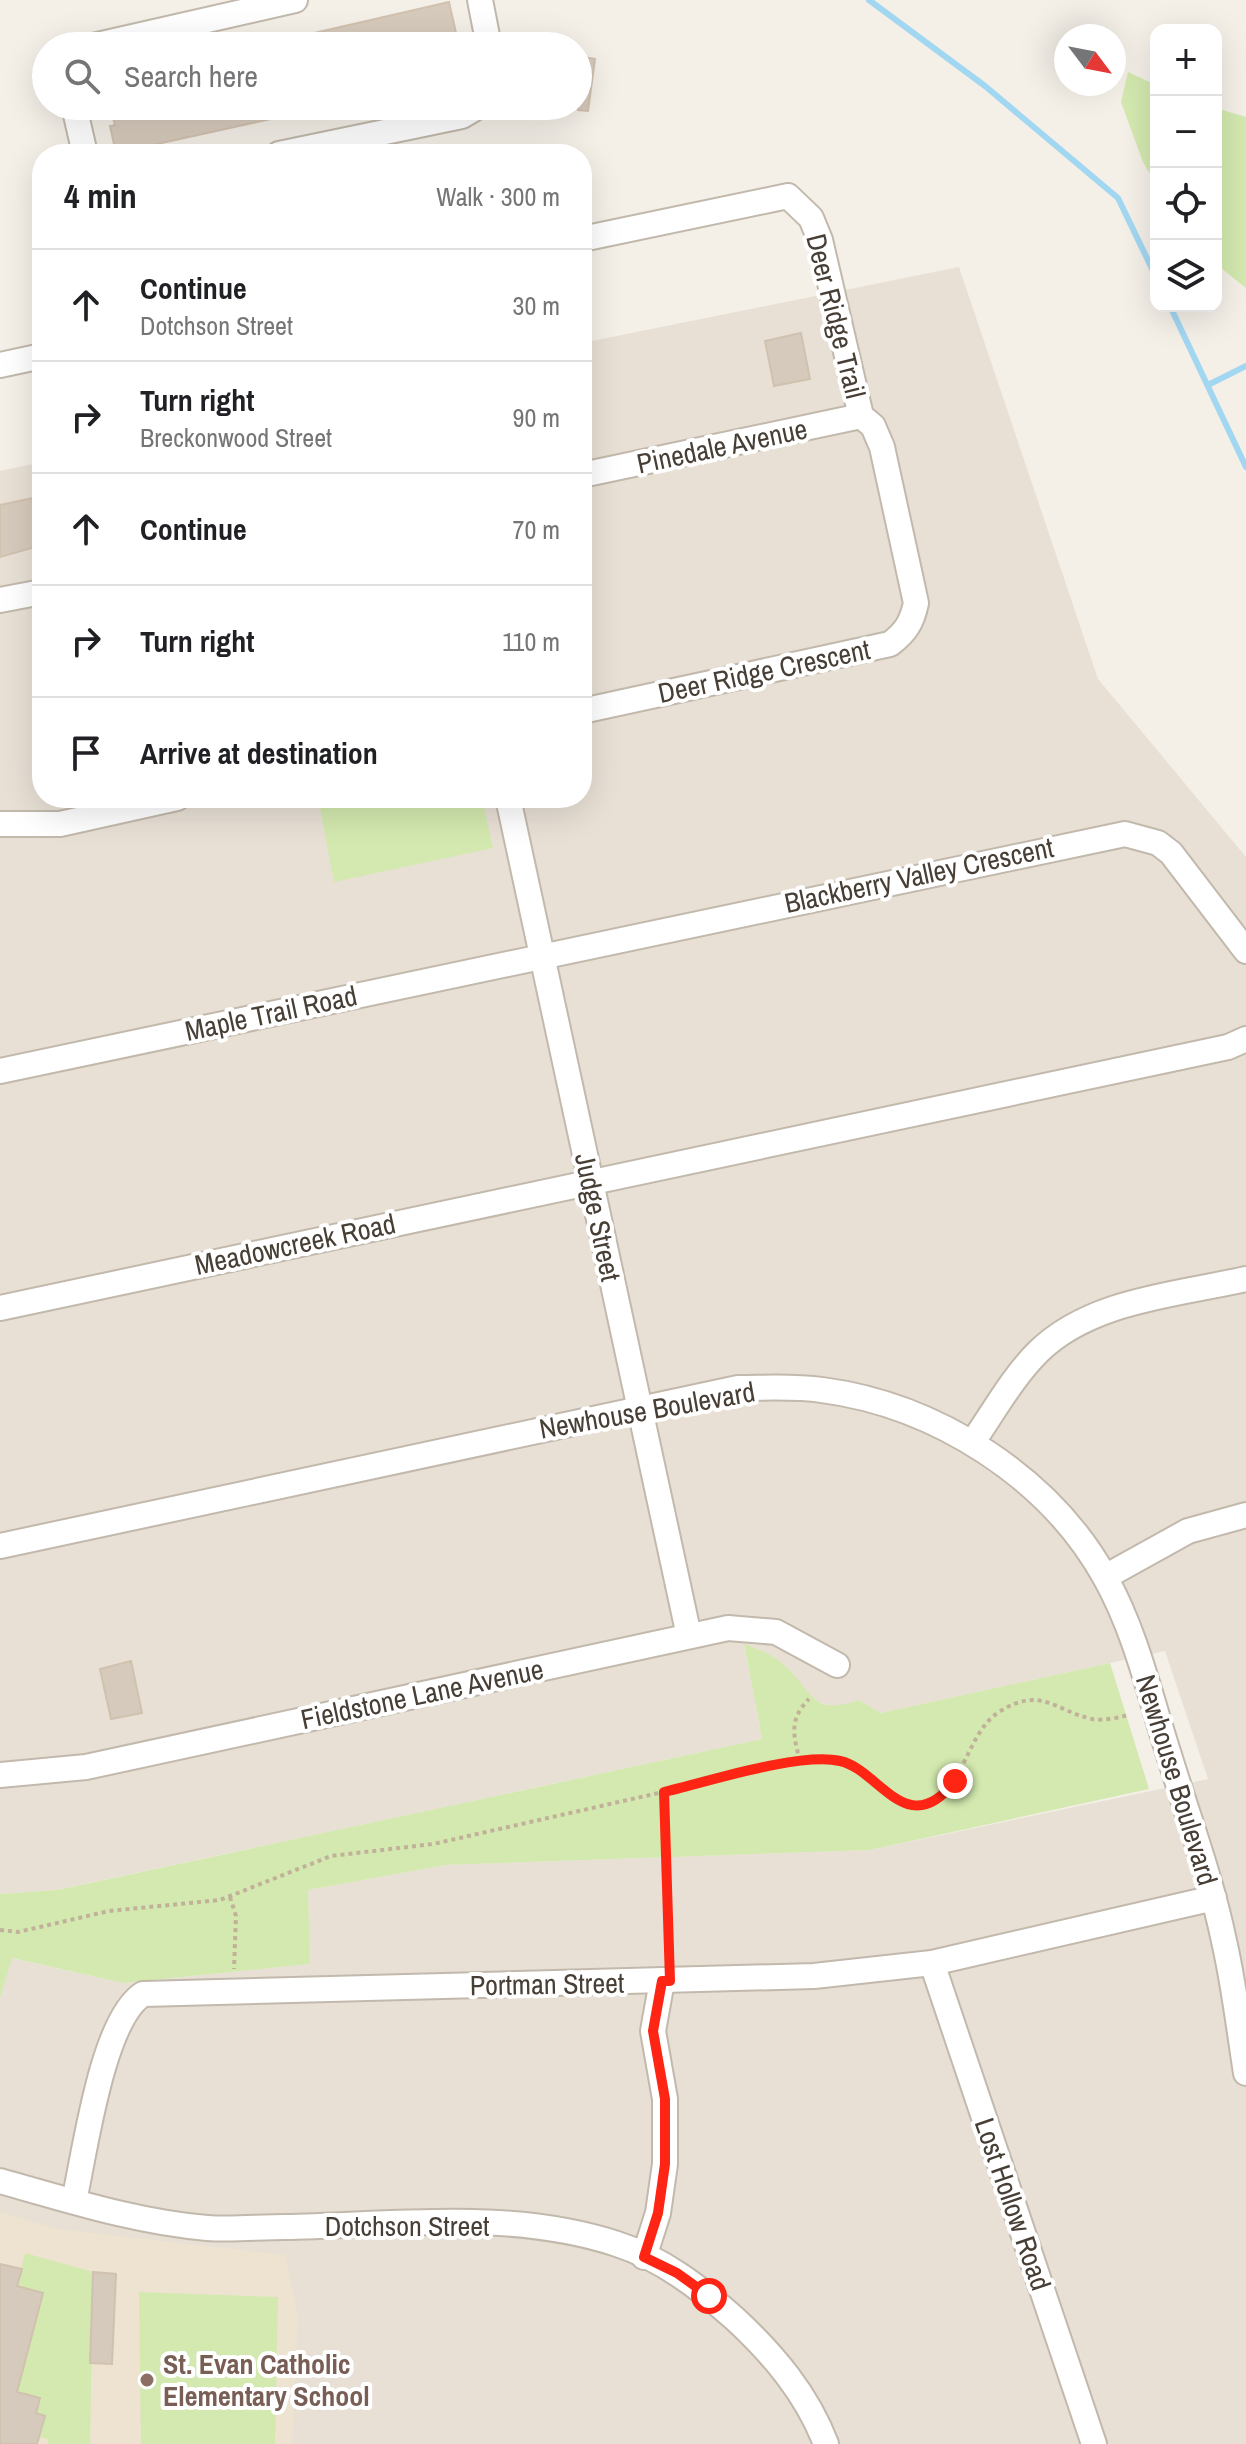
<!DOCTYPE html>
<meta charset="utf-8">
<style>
body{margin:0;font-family:"Archivo Narrow",sans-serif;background:#f6f6f6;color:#202124}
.controls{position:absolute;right:24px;top:24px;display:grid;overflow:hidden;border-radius:16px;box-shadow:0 8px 32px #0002}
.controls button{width:72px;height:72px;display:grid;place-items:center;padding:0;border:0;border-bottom:2px solid #e0e0e0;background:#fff;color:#202124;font:40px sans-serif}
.compass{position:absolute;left:1054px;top:24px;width:72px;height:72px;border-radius:50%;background:#fff;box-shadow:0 8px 32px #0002;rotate:122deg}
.stop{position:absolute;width:24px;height:24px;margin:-18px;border:6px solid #fe2514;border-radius:50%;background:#fff}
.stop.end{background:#fe2514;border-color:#fff;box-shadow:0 2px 8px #0008}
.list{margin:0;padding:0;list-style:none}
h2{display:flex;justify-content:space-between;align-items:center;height:104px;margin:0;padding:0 32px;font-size:34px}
h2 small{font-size:26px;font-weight:400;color:#757577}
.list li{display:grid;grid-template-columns:52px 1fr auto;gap:24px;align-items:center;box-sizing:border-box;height:112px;padding:0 32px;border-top:2px solid #e0e0e0}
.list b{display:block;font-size:30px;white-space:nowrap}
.list p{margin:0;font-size:26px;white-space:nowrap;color:#757577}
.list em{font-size:26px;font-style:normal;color:#757577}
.icon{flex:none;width:44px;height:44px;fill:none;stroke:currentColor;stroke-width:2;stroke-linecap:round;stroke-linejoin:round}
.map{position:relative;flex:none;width:1246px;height:2444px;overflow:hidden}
.search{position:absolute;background:#fff;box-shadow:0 8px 32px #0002;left:32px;top:32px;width:560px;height:88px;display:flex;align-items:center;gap:20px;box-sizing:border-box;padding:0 28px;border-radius:44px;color:#757577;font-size:30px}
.panel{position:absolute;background:#fff;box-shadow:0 8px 32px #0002;left:32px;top:144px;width:560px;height:664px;border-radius:32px}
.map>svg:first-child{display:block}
.residential{fill:#e8e0d5}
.education{fill:#ede3d0}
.green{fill:#d3e9af}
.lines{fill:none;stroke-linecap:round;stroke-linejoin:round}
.stream{stroke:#a2d7f2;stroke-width:6}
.building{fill:#d6cabc;stroke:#d1c1af;stroke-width:2}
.minor-casing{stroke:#c2b9ac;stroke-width:28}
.path{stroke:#c2b19a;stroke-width:4;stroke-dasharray:4 4;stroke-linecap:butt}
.minor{stroke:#fff;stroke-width:24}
.route{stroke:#fe2514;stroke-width:10}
.education-dot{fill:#8d6e63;stroke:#fff;stroke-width:3}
.labels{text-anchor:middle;stroke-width:8;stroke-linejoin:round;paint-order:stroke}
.street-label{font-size:28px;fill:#473f36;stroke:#fff}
.education-label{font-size:28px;font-weight:bold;fill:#785e54;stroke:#fff;text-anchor:start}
</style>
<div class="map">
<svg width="1246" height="2444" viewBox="0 0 1246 2444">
<rect width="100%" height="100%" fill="#f4efe7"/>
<polygon class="residential" points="959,267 1098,679 1246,857 1246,2444 0,2444 0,1998 11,1958 123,1983 309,1964 308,1890 446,1865 870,1850 1208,1779 1165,1651 881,1713 859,1700 837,1708 812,1700 784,1665 744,1645 762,1739 56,1890 0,1894 0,471 42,462 42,798 582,798 582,343"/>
<polygon class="education" points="0,2212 58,2229 285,2255 298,2316 292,2444 0,2444"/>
<g class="green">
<polygon points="1128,72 1156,85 1156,184 1143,162 1121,102"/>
<polygon points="1216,108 1246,117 1246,288 1216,264"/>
<polygon points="318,798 482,798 493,848 334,882"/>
<path d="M744 1644C758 1649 772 1654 783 1664 814 1691 810 1717 859 1700L881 1713 1110 1663 1149 1789 870 1850 446 1865 308 1890 310 1964 123 1983 12 1958 0 1998V1894L57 1890 762 1739Z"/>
<polygon points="25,2253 93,2272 90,2444 48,2444 48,2439 39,2437 45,2416 36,2413 40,2398 16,2392 43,2294 17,2286"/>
<polygon points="139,2292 278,2297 275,2444 141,2444"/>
</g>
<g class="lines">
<g class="stream">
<polyline points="869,0 985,86 1118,198 1156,277"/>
<polyline points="1170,306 1246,467"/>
<polyline points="1208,385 1246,366"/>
</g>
</g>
<g class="building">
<polygon points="449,2 459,46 288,46 288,39"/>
<polygon points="578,56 595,59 588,111 578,110"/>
<polygon points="110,106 297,106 298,113 116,153 110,126 115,125"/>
<polygon points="801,333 810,379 774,386 765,341"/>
<polygon points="42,496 42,545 0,557 0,505"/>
<polygon points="131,1661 142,1713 111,1719 100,1669"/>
<polygon points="0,2264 22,2269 17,2286 43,2293 17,2392 40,2398 36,2413 45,2416 37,2444 0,2444"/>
<polygon points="93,2272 116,2274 112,2364 90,2363"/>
</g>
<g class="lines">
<defs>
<g id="minor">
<polyline points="480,0 489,46"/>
<polyline points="93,46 295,0"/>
<polyline points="74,106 85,154"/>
<polyline points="279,154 462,116 479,106"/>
<polyline points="582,239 788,196 811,218 820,240 861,416"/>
<polyline points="0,365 42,356"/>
<polyline points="582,475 861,416"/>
<polyline points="0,600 42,592"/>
<path d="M582 711 890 644C906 632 912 622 916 603L882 447 873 426 861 416"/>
<polyline points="508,798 689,1636"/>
<polyline points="0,824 60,824 177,798"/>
<polyline points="0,1071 1125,834 1158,843 1171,853 1246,951"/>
<polyline points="0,1308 1228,1047 1246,1039"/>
<path d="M972 1443C993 1413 1012 1378 1038 1352 1091 1300 1176 1295 1246 1279"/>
<path d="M0 1546 738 1388C766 1388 794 1386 822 1390 936 1405 1050 1477 1106 1579 1136 1633 1150 1696 1169 1755 1188 1817 1211 1878 1224 1941 1234 1984 1239 2029 1246 2073"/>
<polyline points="1105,1577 1188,1531 1246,1515"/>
<polyline points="0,1775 86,1767 728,1628 776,1632 837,1665"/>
<polyline points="932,1963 1094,2444"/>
<path d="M0 2181C68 2200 136 2222 207 2228 232 2230 259 2227 285 2227 395 2225 511 2209 617 2244 661 2258 700 2288 734 2318 773 2354 807 2394 826 2444"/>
<path d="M74 2201C85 2152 102 2020 143 1994L814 1976 932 1963 1214 1898"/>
<polyline points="644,2257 658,2213 665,2164 665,2099 653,2031 662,1981"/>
</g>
</defs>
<use href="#minor" class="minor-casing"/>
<g class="path">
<path d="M800 1761C793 1735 789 1719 809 1699"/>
<polyline points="664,1792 669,1958"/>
<polyline points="230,1897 236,1916 234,1969"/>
<path d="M0 1930 18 1932 109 1911 220 1900 331 1856 433 1844 800 1761C813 1761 831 1758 843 1762 871 1773 884 1805 916 1803 965 1801 963 1735 999 1712 1041 1685 1055 1711 1092 1719 1103 1721 1117 1718 1128 1715"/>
</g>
<use href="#minor" class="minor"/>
</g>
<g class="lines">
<path class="route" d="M709 2296 677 2273 644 2257 658 2213 665 2164V2099L653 2031 662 1981H670L664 1792C707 1782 799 1752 840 1761 879 1769 907 1843 955 1781"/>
</g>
<circle class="education-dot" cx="147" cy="2380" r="8"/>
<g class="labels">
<g class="street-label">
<text transform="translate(836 316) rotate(76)" y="10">Deer Ridge Trail</text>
<text transform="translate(722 446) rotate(-12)" y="10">Pinedale Avenue</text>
<text transform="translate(764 671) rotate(-12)" y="10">Deer Ridge Crescent</text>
<text transform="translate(919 875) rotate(-12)" y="10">Blackberry Valley Crescent</text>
<text transform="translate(271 1013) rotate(-12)" y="10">Maple Trail Road</text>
<text transform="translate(598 1217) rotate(78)" y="10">Judge Street</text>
<text transform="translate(295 1244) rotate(-12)" y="10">Meadowcreek Road</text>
<text transform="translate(647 1410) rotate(-10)" y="10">Newhouse Boulevard</text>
<text transform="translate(422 1694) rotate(-12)" y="10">Fieldstone Lane Avenue</text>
<text transform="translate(1177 1780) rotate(73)" y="10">Newhouse Boulevard</text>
<text transform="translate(547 1984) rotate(-1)" y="10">Portman Street</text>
<text transform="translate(1013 2204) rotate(71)" y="10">Lost Hollow Road</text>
<text x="407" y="2236">Dotchson Street</text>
</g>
<g class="education-label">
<text x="163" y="2374">St. Evan Catholic<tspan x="163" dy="32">Elementary School</tspan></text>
</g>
</g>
</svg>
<div class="controls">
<button>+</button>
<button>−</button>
<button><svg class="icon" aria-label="locate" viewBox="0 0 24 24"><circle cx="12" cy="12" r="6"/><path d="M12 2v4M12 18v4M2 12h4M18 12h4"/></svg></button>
<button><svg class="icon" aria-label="layers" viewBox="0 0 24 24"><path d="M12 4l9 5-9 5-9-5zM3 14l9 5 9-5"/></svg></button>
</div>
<svg class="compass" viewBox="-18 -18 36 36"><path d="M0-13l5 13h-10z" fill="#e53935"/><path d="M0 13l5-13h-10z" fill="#757577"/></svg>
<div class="stop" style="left:709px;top:2296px"></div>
<div class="stop end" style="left:955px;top:1781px"></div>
<div class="search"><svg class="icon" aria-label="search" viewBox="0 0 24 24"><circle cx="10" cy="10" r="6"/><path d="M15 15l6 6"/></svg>Search here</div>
<section class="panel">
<h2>4 min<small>Walk · 300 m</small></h2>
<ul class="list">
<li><svg class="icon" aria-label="ahead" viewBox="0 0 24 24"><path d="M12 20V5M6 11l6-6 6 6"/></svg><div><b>Continue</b><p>Dotchson Street</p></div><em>30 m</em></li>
<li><svg class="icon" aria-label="right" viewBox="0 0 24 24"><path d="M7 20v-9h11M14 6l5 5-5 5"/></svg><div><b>Turn right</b><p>Breckonwood Street</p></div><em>90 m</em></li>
<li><svg class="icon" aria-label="ahead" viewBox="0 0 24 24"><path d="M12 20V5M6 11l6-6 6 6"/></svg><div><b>Continue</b></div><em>70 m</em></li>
<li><svg class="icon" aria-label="right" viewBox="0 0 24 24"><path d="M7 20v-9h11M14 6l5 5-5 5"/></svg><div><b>Turn right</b></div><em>110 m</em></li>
<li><svg class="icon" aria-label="arrive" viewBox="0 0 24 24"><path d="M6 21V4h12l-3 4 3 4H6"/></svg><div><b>Arrive at destination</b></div></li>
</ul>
</section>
</div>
